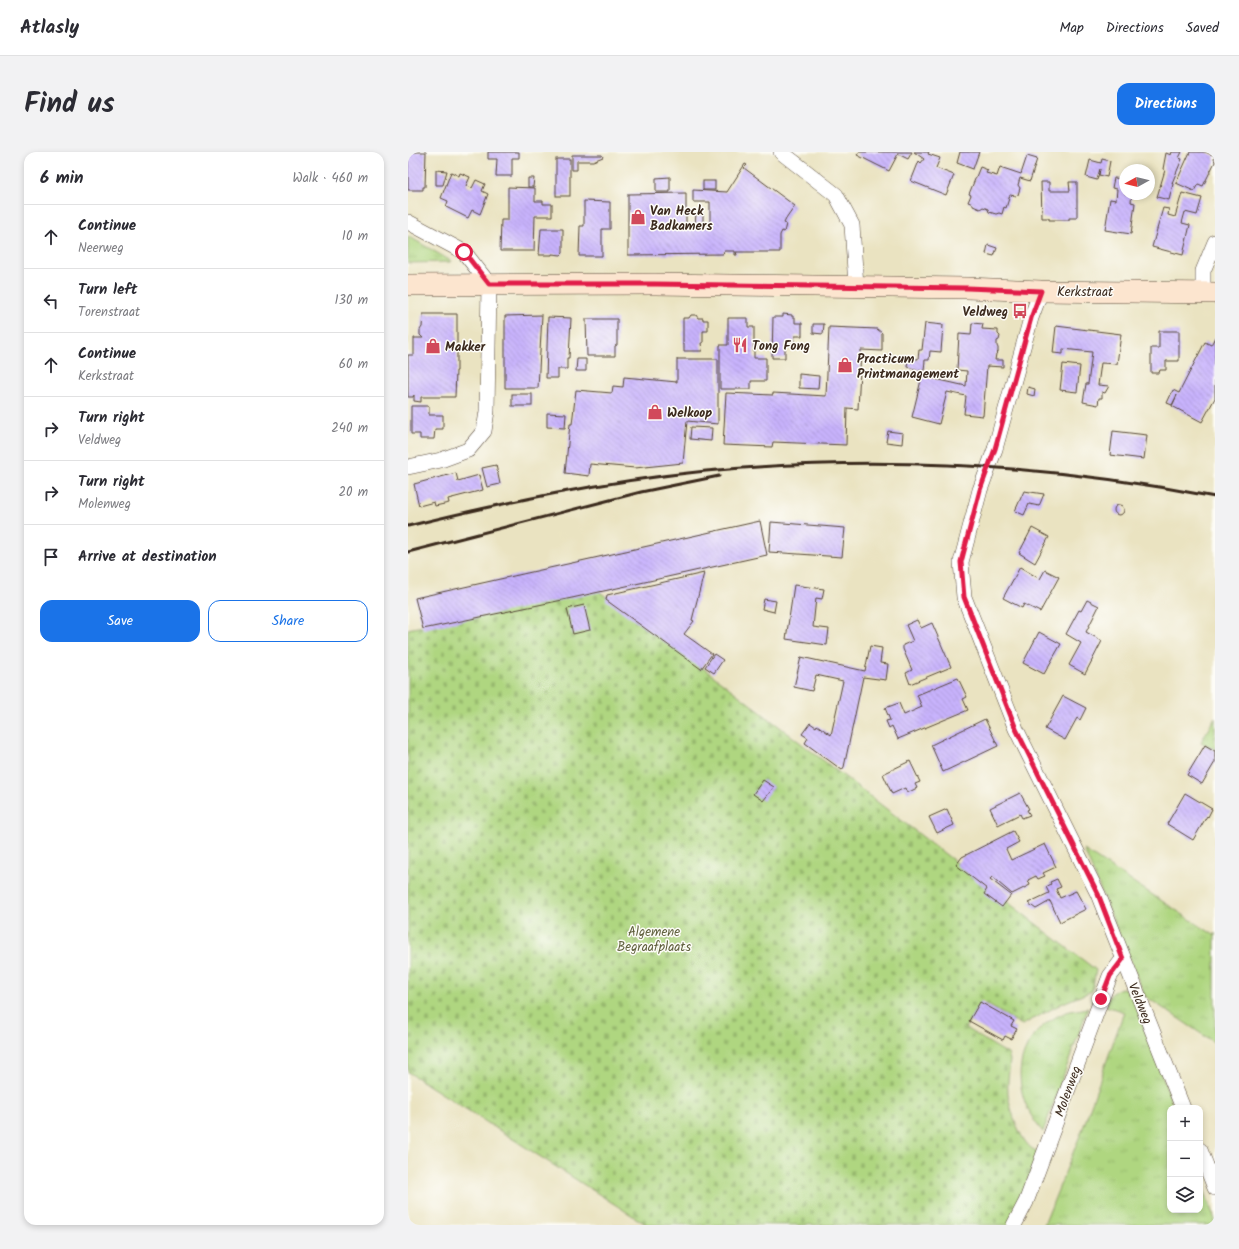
<!DOCTYPE html>
<meta charset="utf-8">
<style>
body{margin:0;font-family:Kalam,sans-serif;background:#f2f2f3;color:#2b2b33}
.controls{position:absolute;right:12px;bottom:12px;display:grid;overflow:hidden;border-radius:8px;box-shadow:0 2px 6px #0003}
.controls button{width:36px;height:36px;display:grid;place-items:center;padding:0;border:0;border-bottom:1px solid #e1e1e2;background:#fff;color:#2b2b33;font:20px sans-serif}
.compass{position:absolute;left:711px;top:12px;width:36px;height:36px;border-radius:50%;background:#fff;box-shadow:0 2px 6px #0003;rotate:262deg}
.stop{position:absolute;width:12px;height:12px;margin:-9px;border:3px solid #e11d48;border-radius:50%;background:#fff}
.stop.end{background:#e11d48;border-color:#fff;box-shadow:0 1px 4px #0008}
.list{margin:0;padding:0;list-style:none}
h2{display:flex;justify-content:space-between;align-items:center;height:52px;margin:0;padding:0 16px;font-size:17px}
h2 small{font-size:13px;font-weight:400;color:#7c7c81}
.list li{display:grid;grid-template-columns:26px 1fr auto;gap:12px;align-items:center;box-sizing:border-box;height:64px;padding:0 16px;border-top:1px solid #e1e1e2}
.list b{display:block;font-size:15px;white-space:nowrap}
.list p{margin:0;font-size:13px;white-space:nowrap;color:#7c7c81}
.list em{font-size:13px;font-style:normal;color:#7c7c81}
.actions{display:flex;gap:8px;padding:12px 16px}
.actions a{flex:1;padding:9px 0;border:1px solid #1a73e8;border-radius:12px;text-align:center;font-size:14px;color:#1a73e8}
.actions .main{background:#1a73e8;color:#fff}
.icon{flex:none;width:22px;height:22px;fill:none;stroke:currentColor;stroke-width:2;stroke-linecap:round;stroke-linejoin:round}
.map{position:relative;flex:none;width:807px;height:1073px;overflow:hidden;border-radius:12px}
header{display:flex;align-items:center;gap:24px;box-sizing:border-box;height:56px;padding:0 20px;background:#fff;border-bottom:1px solid #e1e1e2}
header strong{font-size:19px}
nav{display:flex;gap:22px;margin-inline-start:auto;font-size:14px}
.intro{display:flex;align-items:center;justify-content:space-between;box-sizing:border-box;height:96px;padding:0 24px}
h1{margin:0;font-size:28px}
.button{padding:10px 18px;border-radius:12px;background:#1a73e8;color:#fff;font-size:14px;font-weight:700}
main{display:flex;gap:24px;padding:0 24px}
aside{flex:1;background:#fff;border-radius:12px;box-shadow:0 2px 6px #0003}
.map>svg:first-child{display:block}
.grass{fill:url(#grass-tufts);stroke:#75804f}
.cemetery{fill:url(#cemetery-stones);stroke:#75804f}
.building{fill:url(#building-back-hatch)}
.lines{fill:none;stroke-linecap:round;stroke-linejoin:round}
.street-casing{stroke:#554636;stroke-width:16}
.secondary-casing{stroke:#554636;stroke-width:22}
.street{stroke:#fff;stroke-width:15}
.secondary{stroke:#fce5cf;stroke-width:21}
.rail{stroke:#3b2a1e;stroke-width:3}
.route{stroke:#e11d48;stroke-width:5}
.labels{text-anchor:middle;stroke-width:3;stroke-linejoin:round;paint-order:stroke}
.poi-label{font-size:13px;font-weight:bold;fill:#3b2a1e;stroke:#fdfcf7;text-anchor:start}
.street-label{font-size:13px;fill:#3b2a1e;stroke:#fdfcf7}
.park-label{font-size:13px;fill:#5e5e3b;stroke:#fdfcf7}
</style>
<header>
<strong>Atlasly</strong>
<nav><a>Map</a><a>Directions</a><a>Saved</a></nav>
</header>
<div class="intro"><h1>Find us</h1><a class="button">Directions</a></div>
<main>
<aside>
<h2>6 min<small>Walk · 460 m</small></h2>
<ul class="list">
<li><svg class="icon" aria-label="ahead" viewBox="0 0 24 24"><path d="M12 20V5M6 11l6-6 6 6"/></svg><div><b>Continue</b><p>Neerweg</p></div><em>10 m</em></li>
<li><svg class="icon" aria-label="left" viewBox="0 0 24 24"><path d="M17 20v-9H6M10 6l-5 5 5 5"/></svg><div><b>Turn left</b><p>Torenstraat</p></div><em>130 m</em></li>
<li><svg class="icon" aria-label="ahead" viewBox="0 0 24 24"><path d="M12 20V5M6 11l6-6 6 6"/></svg><div><b>Continue</b><p>Kerkstraat</p></div><em>60 m</em></li>
<li><svg class="icon" aria-label="right" viewBox="0 0 24 24"><path d="M7 20v-9h11M14 6l5 5-5 5"/></svg><div><b>Turn right</b><p>Veldweg</p></div><em>240 m</em></li>
<li><svg class="icon" aria-label="right" viewBox="0 0 24 24"><path d="M7 20v-9h11M14 6l5 5-5 5"/></svg><div><b>Turn right</b><p>Molenweg</p></div><em>20 m</em></li>
<li><svg class="icon" aria-label="arrive" viewBox="0 0 24 24"><path d="M6 21V4h12l-3 4 3 4H6"/></svg><div><b>Arrive at destination</b></div></li>
</ul>
<div class="actions"><a class="main">Save</a><a>Share</a></div>
</aside>
<div class="map">
<svg width="807" height="1073" viewBox="0 0 807 1073">
<defs>
<pattern id="grass-tufts" width="24" height="20" patternUnits="userSpaceOnUse"><rect width="24" height="20" fill="#afd680"/><path d="M3 7l-1-3M5 7V3M7 7l1-3M15 17l-1-3M17 17v-4M19 17l1-3" fill="none" stroke="#97b86e"/></pattern>
<pattern id="cemetery-stones" width="16" height="16" patternUnits="userSpaceOnUse"><rect width="16" height="16" fill="#afd680"/><path d="M2 7V4a2 2 0 0 1 4 0v3zM10 15v-3a2 2 0 0 1 4 0v3z" fill="#97b86e"/></pattern>
<pattern id="building-back-hatch" width="6" height="6" patternUnits="userSpaceOnUse"><rect width="6" height="6" fill="#c8b3fd"/><path d="M-1 5l2 2M0 0l6 6M5-1l2 2" fill="none" stroke="#a492cc"/></pattern>
</defs>
<rect width="100%" height="100%" fill="#fdfcf7"/>
<filter id="ink" filterUnits="userSpaceOnUse"><feTurbulence type="fractalNoise" baseFrequency=".025" numOctaves="2"/><feDisplacementMap in="SourceGraphic" scale="8" xChannelSelector="R" yChannelSelector="G"/><feConvolveMatrix kernelMatrix="1 2 1 2 8 2 1 2 1" color-interpolation-filters="sRGB"/></filter>
<filter id="wash" filterUnits="userSpaceOnUse"><feTurbulence type="fractalNoise" baseFrequency=".012" numOctaves="4" result="noise"/><feDisplacementMap in="SourceGraphic" scale="16" xChannelSelector="R" yChannelSelector="G"/><feGaussianBlur stdDeviation="0.9" result="paint"/><feColorMatrix in="noise" values="0 0 0 0 0 0 0 0 0 0 0 0 0 0 0 0 0 1.4 0 .05"/><feComposite in="paint" operator="in"/></filter>
<g filter="url(#wash)">
<rect width="100%" height="100%" fill="#eae3c1"/>
<g class="grass">
<polygon points="0,84 43,109 42,110 0,111"/>
<polygon points="807,565 807,598 793,590"/>
<polygon points="676,698 806,783 807,781 807,891 737,844"/>
<path d="M714 836 718 837 725 845 766 956H762V1058H792V1027L807 1068V1073H636L675 976 716 860 698 854C701 844 703 839 714 836Z"/>
<path d="M680 856 635 980C601 941 603 886 654 862 661 858 672 858 680 856Z"/>
</g>
<path class="cemetery" d="M189 438 303 522 688 818 684 839 655 851 614 873 573 849 557 876 600 902 602 908C601 919 599 932 600 942 602 957 613 995 629 999L622 1023 600 1073H239L0 920V477Z"/>
<g id="blocks">
<g class="building">
<polygon points="0,0 18,0 17,35 15,35 15,38 0,38"/>
<polygon points="80,0 111,0 111,6 104,6 104,24 88,24 89,7 80,7"/>
<polygon points="451,0 504,0 500,7 490,2 481,19 449,3"/>
<polygon points="506,0 521,0 520,2 532,6 528,16 546,23 538,43 503,29 511,9 513,11 516,7"/>
<polygon points="552,0 571,0 565,17 549,11"/>
<polygon points="764,0 774,0 771,6 774,7 764,31 765,32 761,48 749,45 757,18 755,17 758,1 763,3"/>
<polygon points="782,0 798,0 807,4 806,7 807,10 795,34 790,32 786,39 768,31"/>
<polygon points="164,3 194,3 195,5 185,9 169,9 169,18 164,18"/>
<polygon points="619,4 629,7 622,29 612,26 610,33 612,36 610,43 607,44 602,43 598,56 596,55 594,62 591,61 588,62 581,60 580,57 575,55 572,57 565,54 565,52 560,50 563,43 561,42 572,15 580,18 578,21 589,24 592,15 613,22"/>
<rect x="148" y="7" width="14" height="37"/>
<polygon points="694,7 702,9 699,25 691,23 692,17 689,28 678,25 682,8 693,11"/>
<polygon points="337,12 339,13 336,16 387,54 378,67 376,71 378,72 376,80 374,79 372,83 372,100 328,100 329,103 327,103 327,99 316,99 315,102 220,103 220,42 278,41 278,72 287,72 288,62 295,62 295,73 302,73 302,50 285,50 285,38 319,40"/>
<polygon points="28,18 39,19 35,33 28,33"/>
<polygon points="43,20 51,24 52,21 62,25 58,34 64,36 68,28 77,32 74,39 80,42 72,62 64,58 60,66 38,55 40,49 33,46"/>
<polygon points="262,25 262,40 248,40 248,26"/>
<polygon points="120,26 126,26 125,35 120,35"/>
<polygon points="706,26 717,27 717,42 724,42 723,50 727,51 723,82 697,78 702,47 708,48 709,37 704,36"/>
<rect x="295" y="29" width="12" height="9"/>
<polygon points="633,30 641,30 641,39 662,39 661,30 669,30 669,66 661,66 661,68 641,68 641,66 634,66"/>
<polygon points="100,35 127,36 127,49 135,49 135,52 144,52 144,64 127,64 126,99 92,99 93,68 100,68"/>
<polygon points="774,41 794,46 789,63 777,60 774,71 782,73 775,103 744,95 755,56 761,57 760,63 767,65"/>
<polygon points="176,49 202,50 202,77 194,77 194,104 171,104 172,74 176,74"/>
<polygon points="133,77 155,77 155,101 153,103 144,102 144,103 131,103"/>
<polygon points="580,93 589,96 586,104 578,102"/>
<polygon points="15,162 49,162 49,219 48,219 47,245 13,245 13,250 6,249 6,243 5,245 0,245 0,203 6,203 6,186 15,186 12,183 12,178 14,175"/>
<polygon points="375,162 384,163 384,165 387,165 387,171 394,171 394,184 387,184 386,192 377,192 377,206 364,206 365,165 375,165"/>
<polygon points="134,163 130,236 97,236 97,164"/>
<polygon points="283,163 288,163 290,166 295,166 295,168 300,168 300,179 295,179 295,191 293,191 294,199 276,199 276,191 275,191 275,166 281,166"/>
<polygon points="140,165 163,166 161,206 159,206 159,217 150,217 150,226 138,226"/>
<polygon points="320,166 340,166 340,175 346,175 346,206 358,206 358,229 343,229 343,237 312,237 312,193 320,193"/>
<polygon points="178,167 209,167 209,193 207,194 207,204 179,204"/>
<polygon points="517,171 535,173 533,200 522,199 521,208 517,208 516,219 499,215 500,206 510,207 511,198 514,198"/>
<polygon points="564,171 575,172 574,177 590,178 590,182 592,184 591,188 589,189 589,194 590,196 590,200 588,202 587,208 595,208 595,215 579,214 575,264 556,262 558,244 539,240 531,272 504,265 514,224 558,234 559,219 549,218 551,182 563,183"/>
<polygon points="405,172 416,172 415,182 405,181"/>
<polygon points="648,174 713,182 709,212 693,211 690,233 701,234 697,241 694,240 694,246 691,246 690,253 675,250 678,232 680,232 684,200 655,197 655,202 645,201"/>
<polygon points="421,175 469,177 474,181 474,199 453,198 450,257 439,256 438,293 365,290 364,295 315,293 318,241 365,243 365,241 418,244"/>
<polygon points="751,179 771,179 771,209 758,209 758,218 752,218 751,221 743,221 743,196 751,196"/>
<polygon points="807,185 807,246 794,270 764,254 769,243 764,253 759,251 765,238 771,241 797,190 803,193"/>
<polygon points="169,207 178,207 178,219 168,219"/>
<polygon points="269,207 310,207 310,272 279,269 275,311 227,316 182,312 181,324 157,321 162,272 164,272 168,238 204,241 205,234 215,235 216,225 269,230"/>
<polygon points="655,212 672,214 669,240 652,238"/>
<polygon points="391,222 411,224 410,237 391,236"/>
<polygon points="620,235 627,237 626,244 619,242"/>
<rect x="104" y="242" width="20" height="12"/>
<polygon points="3,254 21,254 21,263 35,263 35,277 27,277 26,287 12,287 12,282 3,282"/>
<polygon points="139,261 158,262 157,276 139,275"/>
<polygon points="283,275 304,276 303,289 282,287"/>
<polygon points="480,279 495,281 494,292 478,290"/>
<polygon points="705,279 739,283 736,307 702,303"/>
<polygon points="88,313 92,332 79,335 74,316"/>
<polygon points="48,321 50,329 71,323 75,338 40,347 41,351 27,354 26,350 11,354 6,332"/>
<polygon points="616,339 636,342 631,354 621,352 616,363 607,359"/>
<circle cx="711" cy="358" r="5"/>
<polygon points="352,369 359,403 164,446 15,477 7,446"/>
<polygon points="363,370 437,376 434,405 361,400"/>
<polygon points="624,376 641,385 627,411 611,401"/>
<polygon points="612,415 632,427 637,418 651,425 632,460 616,452 614,456 595,446"/>
<polygon points="296,421 284,468 286,469 276,482 304,502 293,517 198,448 199,443"/>
<polygon points="386,433 416,437 414,447 408,446 405,475 421,477 419,493 378,487"/>
<polygon points="356,447 368,449 366,460 354,457"/>
<polygon points="679,448 691,454 678,480 694,489 677,522 661,513 673,491 658,482 671,458 673,459"/>
<polygon points="176,453 182,478 165,482 159,457"/>
<polygon points="509,468 513,476 524,471 543,515 502,532 498,521 504,518 495,497 495,493 505,489 498,473"/>
<polygon points="631,480 653,492 636,522 615,511"/>
<polygon points="462,494 474,496 472,511 480,512 478,528 455,525 436,615 434,618 397,591 400,586 394,582 402,571 408,575 409,573 423,583 435,529 408,523 404,539 386,535 393,505 457,519"/>
<polygon points="306,502 315,508 306,521 297,515"/>
<polygon points="550,526 559,545 555,547 560,558 490,587 484,574 481,576 478,569 482,568 477,556 491,551 496,563 514,555 509,543"/>
<polygon points="655,544 678,556 672,568 669,566 657,588 637,577"/>
<polygon points="577,567 590,594 535,620 523,593"/>
<polygon points="797,593 807,599 807,610 794,632 779,623"/>
<polygon points="502,609 512,630 507,632 509,636 499,641 497,636 484,642 475,622"/>
<polygon points="355,628 366,635 355,649 345,642"/>
<polygon points="612,641 621,657 619,658 622,663 614,666 612,662 590,673 582,656"/>
<polygon points="777,641 804,657 800,665 799,664 785,688 759,672"/>
<polygon points="539,657 546,673 529,681 521,665"/>
<polygon points="605,679 611,690 598,697 603,708 637,692 648,715 635,721 637,724 630,727 628,724 620,728 622,733 604,742 584,725 582,727 603,743 594,755 576,742 579,737 548,713 554,705"/>
<polygon points="649,727 653,735 648,737 652,746 668,739 678,757 652,770 642,749 628,757 620,751 641,741 638,735 643,732 642,730"/>
<polygon points="572,850 606,869 603,874 609,877 603,887 597,884 595,888 561,869"/>
</g>
</g>
</g>
<g filter="url(#ink)">
<use href="#blocks" fill-opacity="0" stroke="#554636" stroke-width="1"/>
<g class="lines">
<defs>
<g id="street">
<polyline points="373,0 428,43 444,73 448,134"/>
<polyline points="0,70 56,100 81,132 79,259 76,279 60,298 33,308 0,315"/>
<polyline points="633,139 623,166 587,297 572,338 553,410 556,445 608,577 690,742 775,956"/>
<polyline points="795,140 795,119 807,90"/>
<polyline points="792,998 807,1036"/>
<polyline points="606,1073 618,1050 702,824 715,807"/>
</g>
<polyline id="secondary" points="0,133 247,132 559,136 633,139 807,141"/>
</defs>
<use href="#street" class="street-casing"/>
<use href="#secondary" class="secondary-casing"/>
<use href="#street" class="street"/>
<use href="#secondary" class="secondary"/>
<g class="rail">
<path d="M0 374C98 350 197 329 298 319 467 303 640 312 807 345"/>
<polyline points="0,400 233,340 311,324"/>
</g>
</g>
</g>
<g class="lines" filter="url(#ink)">
<polyline class="route" points="56,100 81,132 247,132 559,136 633,139 623,166 587,297 572,338 553,410 556,445 608,577 690,742 715,807 702,824 693,847"/>
</g>
<defs>
<symbol id="shop-bare" viewBox="-9 -9 18 18"><path d="M-5-2.5h2.3a2.7 3.5 0 0 1 5.4 0H5L5.5 6h-11ZM-1.5-2.5h3a1.5 2.3 0 0 0-3 0Z" fill="#d1495b" stroke="#fdfcf7" stroke-width="2.5" paint-order="stroke"/></symbol>
<symbol id="bus-bare" viewBox="-9 -9 18 18"><path d="M-5-6H5V4H4V6H2V4H-2V6H-4V4H-5ZM-3.5-4V0h7V-4ZM-3.5 1.2v1.5H-2V1.2ZM2 1.2v1.5H3.5V1.2Z" fill="#d1495b" stroke="#fdfcf7" stroke-width="2.5" paint-order="stroke"/></symbol>
<symbol id="restaurant-bare" viewBox="-9 -9 18 18"><path d="M-5-6h1v4h1v-4h1v4h1v-4h1v5L-1.5 .5V6h-2V.5L-5-1ZM5-6V6H3V1.5H1.5Q1.5-4 5-6Z" fill="#d1495b" stroke="#fdfcf7" stroke-width="2.5" paint-order="stroke"/></symbol>
</defs>
<g fill-rule="evenodd">
<use href="#shop-bare" x="219" y="54" width="22" height="22"/>
<use href="#bus-bare" x="601" y="148" width="22" height="22"/>
<use href="#restaurant-bare" x="321" y="182" width="22" height="22"/>
<use href="#shop-bare" x="14" y="183" width="22" height="22"/>
<use href="#shop-bare" x="426" y="202" width="22" height="22"/>
<use href="#shop-bare" x="236" y="249" width="22" height="22"/>
</g>
<g class="labels">
<g class="poi-label">
<text x="242" y="63">Van Heck<tspan x="242" dy="15">Badkamers</tspan></text>
<text x="600" y="164" text-anchor="end">Veldweg</text>
<text x="344" y="198">Tong Fong</text>
<text x="37" y="199">Makker</text>
<text x="449" y="211">Practicum<tspan x="449" dy="15">Printmanagement</tspan></text>
<text x="259" y="265">Welkoop</text>
</g>
<g class="street-label">
<text x="677" y="144">Kerkstraat</text>
<text transform="translate(733 851) rotate(68)" y="5">Veldweg</text>
<text transform="translate(659 939) rotate(-70)" y="5">Molenweg</text>
</g>
<g class="park-label">
<text x="246" y="784">Algemene<tspan x="246" dy="15">Begraafplaats</tspan></text>
</g>
</g>
</svg>
<div class="controls">
<button>+</button>
<button>−</button>
<button><svg class="icon" aria-label="layers" viewBox="0 0 24 24"><path d="M12 4l9 5-9 5-9-5zM3 14l9 5 9-5"/></svg></button>
</div>
<svg class="compass" viewBox="-18 -18 36 36"><path d="M0-13l5 13h-10z" fill="#e53935"/><path d="M0 13l5-13h-10z" fill="#7c7c81"/></svg>
<div class="stop" style="left:56px;top:100px"></div>
<div class="stop end" style="left:693px;top:847px"></div>
</div>
</main>
